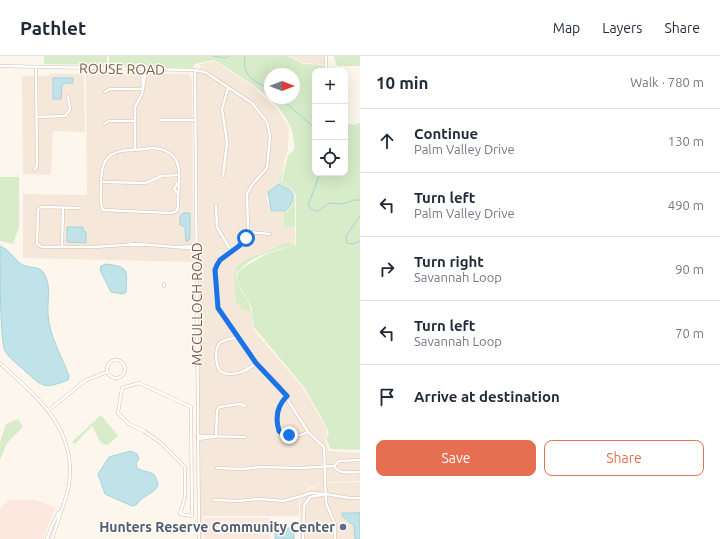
<!DOCTYPE html>
<meta charset="utf-8">
<style>
body{margin:0;font-family:Ubuntu,sans-serif;background:#f6f6f7;color:#1f2937}
.controls{position:absolute;right:12px;top:12px;display:grid;overflow:hidden;border-radius:8px;box-shadow:0 4px 16px #0002}
.controls button{width:36px;height:36px;display:grid;place-items:center;padding:0;border:0;border-bottom:1px solid #e0e1e3;background:#fff;color:#1f2937;font:20px sans-serif}
.compass{position:absolute;left:264px;top:12px;width:36px;height:36px;border-radius:50%;background:#fff;box-shadow:0 4px 16px #0002;rotate:90deg}
.stop{position:absolute;width:12px;height:12px;margin:-9px;border:3px solid #1a73e8;border-radius:50%;background:#fff}
.stop.end{background:#1a73e8;border-color:#fff;box-shadow:0 1px 4px #0008}
.list{margin:0;padding:0;list-style:none}
h2{display:flex;justify-content:space-between;align-items:center;height:52px;margin:0;padding:0 16px;font-size:17px}
h2 small{font-size:13px;font-weight:400;color:#747a83}
.list li{display:grid;grid-template-columns:26px 1fr auto;gap:12px;align-items:center;box-sizing:border-box;height:64px;padding:0 16px;border-top:1px solid #e0e1e3}
.list b{display:block;font-size:15px;white-space:nowrap}
.list p{margin:0;font-size:13px;white-space:nowrap;color:#747a83}
.list em{font-size:13px;font-style:normal;color:#747a83}
.actions{display:flex;gap:8px;padding:12px 16px}
.actions a{flex:1;padding:9px 0;border:1px solid #e76f51;border-radius:8px;text-align:center;font-size:14px;color:#e76f51}
.actions .main{background:#e76f51;color:#fff}
.icon{flex:none;width:22px;height:22px;fill:none;stroke:currentColor;stroke-width:2;stroke-linecap:round;stroke-linejoin:round}
.map{position:relative;flex:none;width:360px;height:483px;overflow:hidden}
header{display:flex;align-items:center;gap:24px;box-sizing:border-box;height:56px;padding:0 20px;background:#fff;border-bottom:1px solid #e0e1e3}
header strong{font-size:19px}
nav{display:flex;gap:22px;margin-inline-start:auto;font-size:14px}
main{display:flex}
aside{flex:1;background:#fff}
.map>svg:first-child{display:block}
.residential{fill:#f5e8da}
.commercial{fill:#fde8e0}
.green{fill:#d8ecc9;fill-rule:evenodd}
.water{fill:#bfe3e8;stroke:#a5d3da}
.lines{fill:none;stroke-linecap:round;stroke-linejoin:round}
.stream{stroke:#a5d3da;stroke-width:1}
.minor-casing{stroke:#d1beb0;stroke-width:3.5}
.minor{stroke:#fff;stroke-width:2.5}
.route{stroke:#1a73e8;stroke-width:5}
.service-dot{fill:#5c6f8a;stroke:#fffaf3;stroke-width:1.5}
.labels{text-anchor:middle;stroke-width:3;stroke-linejoin:round;paint-order:stroke}
.street-label{font-size:14px;fill:#7a5c4d;stroke:#fffaf3}
.service-label{font-size:14px;font-weight:bold;fill:#4e5e75;stroke:#fffaf3;text-anchor:end}
</style>
<header>
<strong>Pathlet</strong>
<nav><a>Map</a><a>Layers</a><a>Share</a></nav>
</header>
<main>
<div class="map">
<svg width="360" height="483" viewBox="0 0 360 483">
<rect width="100%" height="100%" fill="#fdf6ec"/>
<g class="residential">
<polygon points="290,0 325,0 325,10 323,8 303,7"/>
<polygon points="214,5 254,31 262,40 275,50 289,71 288,93 278,127 271,132 266,140 270,156 283,156 284,172 295,171 295,188 282,187 269,196 260,197 238,209 234,219 236,246 249,255 252,260 252,270 257,278 304,333 326,372 327,377 325,382 328,395 360,397 360,403 339,404 334,409 327,409 326,394 319,384 318,386 323,392 324,410 216,411 216,413 300,413 324,412 324,426 308,432 304,438 284,444 260,442 237,444 213,443 213,445 237,446 260,444 284,446 302,441 299,445 299,460 203,460 202,483 200,483 199,384 208,383 207,379 200,379 199,348 196,15 200,14 200,8"/>
<polygon points="50,18 84,18 85,76 53,75 51,119 23,118 22,20 50,20"/>
<polygon points="86,18 189,18 192,25 194,206 23,202 23,138 87,139"/>
<polygon points="360,405 360,415 341,415 336,410 340,406"/>
<polygon points="334,411 336,415 340,417 360,417 360,425 327,426 327,412"/>
<polygon points="360,426 360,483 300,483 300,445 309,433 322,427"/>
</g>
<g class="commercial">
<polygon points="8,444 35,444 56,451 47,471 44,483 0,483 0,453"/>
<rect x="204" y="462" width="66" height="21"/>
</g>
<g class="green">
<polygon points="44,0 107,0 107,9 44,8"/>
<path d="M109 0H288L303 8 323 9 324 15H315V117H345V67L354 69 360 67V394L332 393 330 392 326 382 329 377 323 364 304 331 253 270 252 252 237 226V219L240 214 256 204 269 197 296 189V139L291 131 282 125 288 99 294 94C298 51 245 24 214 4L194 8 193 12 109 10ZM270 18H294V42H270Z"/>
<polygon points="334,0 360,0 360,10 337,10"/>
<polygon points="285,106 281,125 291,131 295,139 295,171 284,172 283,156 287,156 293,148 294,140 290,132 278,127"/>
<polygon points="0,121 19,121 19,171 13,188 0,185"/>
<path d="M282 187 295 188 293 190C273 194 248 201 236 218 236 234 252 245 252 260L249 255 243 254 236 246 234 219 237 211C248 197 269 199 282 187Z"/>
<polygon points="101,359 118,380 107,389 101,387 92,370 75,388 72,386"/>
<polygon points="18,363 23,371 7,387 0,404 0,386 6,368"/>
</g>
<g class="water">
<polygon points="53,22 73,22 73,27 65,27 62,29 61,43 53,43"/>
<polygon points="278,128 289,133 293,139 292,147 286,155 271,155 268,136"/>
<polygon points="183,157 190,157 190,181 189,184 186,186 185,171 180,169 180,160"/>
<polygon points="67,171 83,171 83,175 86,176 86,187 67,186"/>
<path d="M0 190C10 194 13 202 21 208 27 212 39 210 43 216 52 228 47 245 48 258 49 280 62 300 69 320L68 324C44 333 44 332 25 315 18 308 8 302 4 293 0 275 0 213 0 190Z"/>
<path d="M106 208C130 211 127 214 126 236L123 238 111 236 100 214 101 210Z"/>
<path d="M131 395 137 398 139 403 136 407 137 412C150 419 155 412 158 430 153 438 142 440 136 449L132 450 105 438 98 418 109 401Z"/>
<polygon points="360,456 360,483 355,483 354,470 342,460 342,457 357,457"/>
<rect x="275" y="472" width="19" height="11"/>
</g>
<g class="lines">
<g class="stream">
<polyline points="213,0 226,2 229,0"/>
<path d="M245 0C241 20 255 25 270 34"/>
<polyline points="280,42 315,72"/>
<polyline points="320,117 308,150 315,155 319,155 329,147 343,148 354,144 360,144"/>
<polyline points="360,160 346,180 347,187 353,188 360,185"/>
</g>
<defs>
<g id="minor">
<polyline points="326,0 326,13"/>
<polyline points="0,10 195,14 205,16 252,47 267,66 270,80 267,112 252,129 247,138 248,173 246,182 239,190 220,204 216,212 218,252 256,307 277,327 308,376 324,391 326,447 335,468 335,483"/>
<polyline points="142,13 143,33"/>
<polyline points="195,14 199,483"/>
<polyline points="105,36 110,33 143,33"/>
<polyline points="36,61 65,60 70,54 68,40"/>
<polyline points="160,64 195,64"/>
<polyline points="104,68 109,65 134,65"/>
<path d="M153 92C182 94 181 117 178 139 177 145 179 150 177 155L171 157 103 154C99 146 101 136 101 127 101 87 124 97 153 92Z"/>
<polyline points="135,94 135,51 142,38 146,13"/>
<polyline points="34,114 37,110 36,11"/>
<polyline points="223,120 227,86 222,53 228,32"/>
<polyline points="101,126 146,127 162,120 179,119"/>
<polyline points="178,138 174,133 179,125"/>
<polyline points="216,150 217,171 231,195"/>
<polyline points="80,152 42,151 38,153 37,188 42,191 94,191 138,188 175,191 197,190"/>
<polyline points="248,176 270,178"/>
<polyline points="129,189 145,189"/>
<polyline points="62,190 63,152"/>
<polyline points="176,191 197,193"/>
<polyline points="164,230 164,228"/>
<path d="M237 281C232 283 226 283 221 286 214 290 216 308 219 314 230 323 247 315 256 307"/>
<circle cx="116" cy="313" r="9"/>
<path d="M0 307C36 341 77 371 69 428 66 446 57 465 52 483"/>
<polygon points="139,327 191,351 192,460 180,458 185,441 185,411 161,387 144,375 129,368 118,357 122,332"/>
<path d="M287 340 277 354 279 375C286 382 300 380 308 376"/>
<polyline points="49,354 86,324 107,316"/>
<polyline points="198,380 245,381"/>
<polyline points="216,381 217,355 219,351 240,348 245,350"/>
<polyline points="198,383 214,381"/>
<path d="M334 410C339 419 351 416 360 416"/>
<polyline points="217,412 243,413 261,411 300,412 334,410 339,405 360,404"/>
<polyline points="214,444 237,445 260,443 284,445 311,437 326,438"/>
<polyline points="47,483 51,472 59,456"/>
<polyline points="303,483 304,450 310,441 326,438 349,442 360,442"/>
</g>
</defs>
<use href="#minor" class="minor-casing"/>
<use href="#minor" class="minor"/>
</g>
<g class="lines">
<path class="route" d="M246 182 239 190 220 204 217 209 215 214 218 252 256 307 287 340C277 350 275 362 279 375L283 378 289 379"/>
</g>
<circle class="service-dot" cx="343" cy="471" r="4"/>
<g class="labels">
<g class="street-label">
<text transform="translate(122 13) rotate(1)" y="5">ROUSE ROAD</text>
<text transform="translate(197 248) rotate(-90)" y="5">MCCULLOCH ROAD</text>
</g>
<g class="service-label">
<text x="335" y="476">Hunters Reserve Community Center</text>
</g>
</g>
</svg>
<div class="controls">
<button>+</button>
<button>−</button>
<button><svg class="icon" aria-label="locate" viewBox="0 0 24 24"><circle cx="12" cy="12" r="6"/><path d="M12 2v4M12 18v4M2 12h4M18 12h4"/></svg></button>
</div>
<svg class="compass" viewBox="-18 -18 36 36"><path d="M0-13l5 13h-10z" fill="#e53935"/><path d="M0 13l5-13h-10z" fill="#747a83"/></svg>
<div class="stop" style="left:246px;top:182px"></div>
<div class="stop end" style="left:289px;top:379px"></div>
</div>
<aside>
<h2>10 min<small>Walk · 780 m</small></h2>
<ul class="list">
<li><svg class="icon" aria-label="ahead" viewBox="0 0 24 24"><path d="M12 20V5M6 11l6-6 6 6"/></svg><div><b>Continue</b><p>Palm Valley Drive</p></div><em>130 m</em></li>
<li><svg class="icon" aria-label="left" viewBox="0 0 24 24"><path d="M17 20v-9H6M10 6l-5 5 5 5"/></svg><div><b>Turn left</b><p>Palm Valley Drive</p></div><em>490 m</em></li>
<li><svg class="icon" aria-label="right" viewBox="0 0 24 24"><path d="M7 20v-9h11M14 6l5 5-5 5"/></svg><div><b>Turn right</b><p>Savannah Loop</p></div><em>90 m</em></li>
<li><svg class="icon" aria-label="left" viewBox="0 0 24 24"><path d="M17 20v-9H6M10 6l-5 5 5 5"/></svg><div><b>Turn left</b><p>Savannah Loop</p></div><em>70 m</em></li>
<li><svg class="icon" aria-label="arrive" viewBox="0 0 24 24"><path d="M6 21V4h12l-3 4 3 4H6"/></svg><div><b>Arrive at destination</b></div></li>
</ul>
<div class="actions"><a class="main">Save</a><a>Share</a></div>
</aside>
</main>
